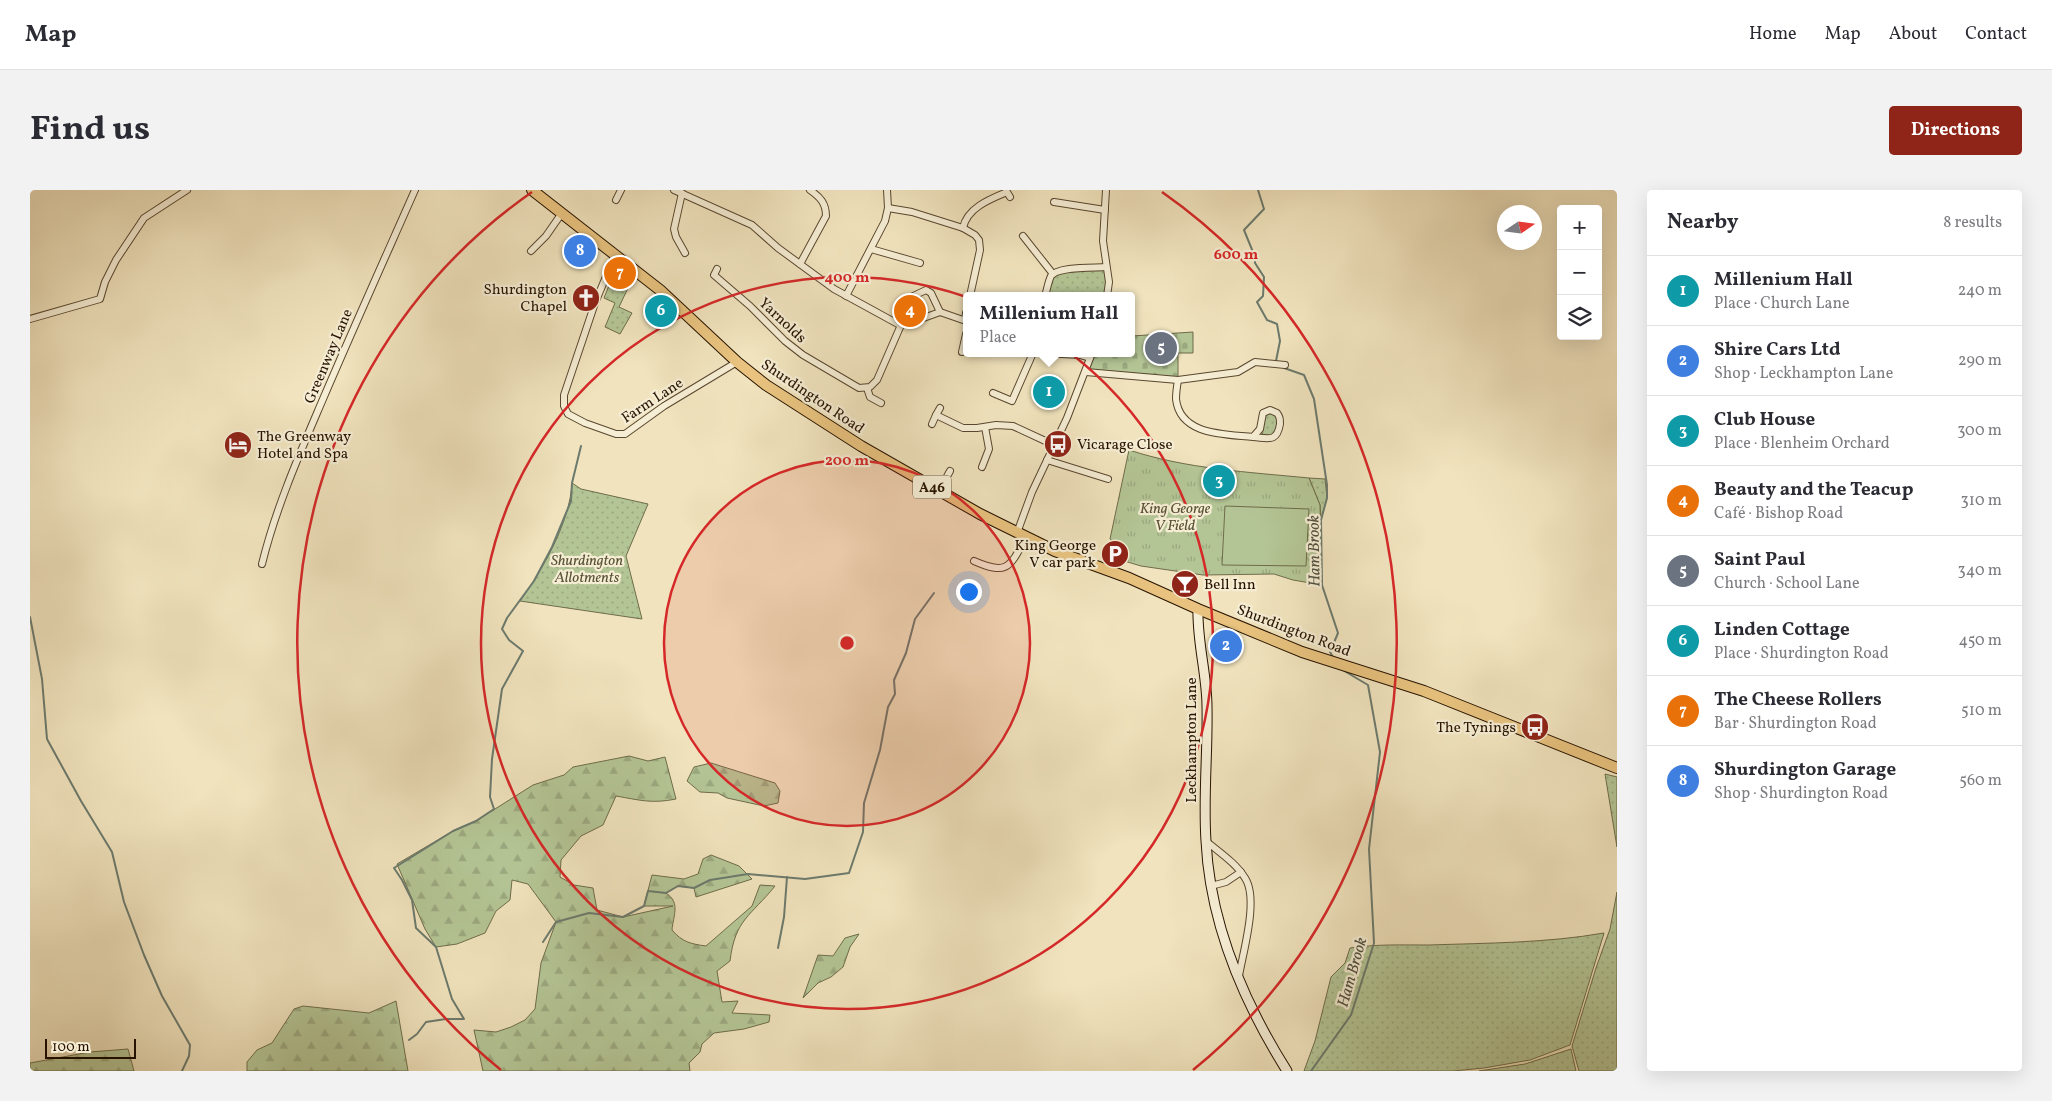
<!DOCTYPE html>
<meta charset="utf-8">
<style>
body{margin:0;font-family:Vollkorn,serif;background:#f2f2f3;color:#2b2b33}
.controls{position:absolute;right:15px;top:15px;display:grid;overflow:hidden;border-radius:5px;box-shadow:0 5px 20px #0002}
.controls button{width:45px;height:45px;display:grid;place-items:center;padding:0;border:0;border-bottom:1px solid #e1e1e2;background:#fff;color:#2b2b33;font:25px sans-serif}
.compass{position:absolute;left:1467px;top:15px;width:45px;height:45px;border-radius:50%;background:#fff;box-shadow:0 5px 20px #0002;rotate:77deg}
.scale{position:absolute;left:15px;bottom:12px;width:91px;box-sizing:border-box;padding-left:5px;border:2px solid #271300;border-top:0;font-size:14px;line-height:18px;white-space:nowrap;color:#271300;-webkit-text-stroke:4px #f5edd4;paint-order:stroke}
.you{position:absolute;left:938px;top:401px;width:18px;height:18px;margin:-12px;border:4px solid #fff;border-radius:50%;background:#1a73e8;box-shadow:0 0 0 8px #1a73e833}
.badge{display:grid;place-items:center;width:32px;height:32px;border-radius:50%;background:#8f2418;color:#fff;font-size:16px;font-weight:700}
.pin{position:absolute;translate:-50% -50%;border:2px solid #fff;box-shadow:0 1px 5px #0006}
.popup{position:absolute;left:933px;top:102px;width:172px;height:65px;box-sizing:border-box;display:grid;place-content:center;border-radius:5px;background:#fff;filter:drop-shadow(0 1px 4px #0005);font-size:16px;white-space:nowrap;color:#7c7c81}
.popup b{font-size:19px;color:#2b2b33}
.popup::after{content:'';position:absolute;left:50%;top:100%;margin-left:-10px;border:10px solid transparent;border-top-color:#fff}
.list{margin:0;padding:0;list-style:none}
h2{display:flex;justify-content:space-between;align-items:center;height:65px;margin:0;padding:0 20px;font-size:21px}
h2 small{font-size:16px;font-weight:400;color:#7c7c81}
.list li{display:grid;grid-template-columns:32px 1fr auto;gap:15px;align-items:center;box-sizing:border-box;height:70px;padding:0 20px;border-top:1px solid #e1e1e2}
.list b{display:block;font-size:19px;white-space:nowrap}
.list p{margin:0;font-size:16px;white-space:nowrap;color:#7c7c81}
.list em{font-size:16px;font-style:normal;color:#7c7c81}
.icon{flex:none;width:28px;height:28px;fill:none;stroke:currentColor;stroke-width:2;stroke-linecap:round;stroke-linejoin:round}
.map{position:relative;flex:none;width:1587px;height:881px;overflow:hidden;border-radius:5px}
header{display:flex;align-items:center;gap:30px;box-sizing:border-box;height:70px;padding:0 25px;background:#fff;border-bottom:1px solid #e1e1e2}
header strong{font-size:24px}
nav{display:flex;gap:28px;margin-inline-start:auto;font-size:18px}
.intro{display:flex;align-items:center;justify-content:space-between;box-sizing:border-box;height:120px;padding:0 30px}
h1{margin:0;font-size:35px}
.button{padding:12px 22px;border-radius:5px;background:#8f2418;color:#fff;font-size:18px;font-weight:700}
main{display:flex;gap:30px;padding:0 30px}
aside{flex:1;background:#fff;border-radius:5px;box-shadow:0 5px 20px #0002}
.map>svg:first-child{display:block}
.grass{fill:url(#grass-dots);stroke:#6e6c4a}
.forest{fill:url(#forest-firs);stroke:#6e6c4a}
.cemetery{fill:url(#cemetery-stones);stroke:#6e6c4a}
.park{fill:url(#park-tufts);stroke:#6e6c4a}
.pitch{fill:#b4c595;stroke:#6e6c4a}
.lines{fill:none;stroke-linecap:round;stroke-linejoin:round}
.stream{stroke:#6c7a6d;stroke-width:2}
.street-casing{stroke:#59472f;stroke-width:8}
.secondary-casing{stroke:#271300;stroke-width:11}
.primary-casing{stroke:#271300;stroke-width:12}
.street{stroke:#f5edd4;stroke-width:6}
.secondary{stroke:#f5edd4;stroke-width:9}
.primary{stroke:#e8c27e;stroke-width:10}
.ring{fill:none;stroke:#d62828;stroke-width:2.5}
.labels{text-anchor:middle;stroke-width:4.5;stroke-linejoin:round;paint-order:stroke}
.shield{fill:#f5edd4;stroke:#655440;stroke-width:1}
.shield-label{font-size:14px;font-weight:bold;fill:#271300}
.poi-label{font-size:15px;fill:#271300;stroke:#f5edd4;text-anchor:end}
.street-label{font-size:15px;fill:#271300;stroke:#f5edd4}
.park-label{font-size:15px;font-style:italic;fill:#585134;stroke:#f5edd4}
.water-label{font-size:16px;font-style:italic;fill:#4f4f3f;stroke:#f5edd4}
.centre{fill:#d62828;stroke:#f5edd4;stroke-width:2.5}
.ring-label{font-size:15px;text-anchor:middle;font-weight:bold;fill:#d62828;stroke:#f5edd4;stroke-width:4.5;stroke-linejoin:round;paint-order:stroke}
</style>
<header>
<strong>Map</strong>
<nav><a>Home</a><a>Map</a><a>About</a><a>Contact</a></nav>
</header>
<div class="intro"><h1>Find us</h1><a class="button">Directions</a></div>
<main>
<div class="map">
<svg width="1587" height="881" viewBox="0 0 1587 881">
<defs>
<pattern id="grass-dots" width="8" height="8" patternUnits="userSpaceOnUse" patternTransform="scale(1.25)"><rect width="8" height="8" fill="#b4c595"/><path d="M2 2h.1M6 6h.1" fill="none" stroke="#9ba87f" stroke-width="1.8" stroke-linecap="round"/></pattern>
<pattern id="forest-firs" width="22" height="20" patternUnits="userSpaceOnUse" patternTransform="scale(1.25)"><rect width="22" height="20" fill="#b4c595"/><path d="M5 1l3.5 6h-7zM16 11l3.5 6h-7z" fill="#9ba87f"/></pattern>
<pattern id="cemetery-stones" width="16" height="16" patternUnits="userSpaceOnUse" patternTransform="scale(1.25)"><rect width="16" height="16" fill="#b4c595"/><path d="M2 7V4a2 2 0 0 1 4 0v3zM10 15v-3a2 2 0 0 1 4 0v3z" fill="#9ba87f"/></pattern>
<pattern id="park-tufts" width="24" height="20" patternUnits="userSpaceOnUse" patternTransform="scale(1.25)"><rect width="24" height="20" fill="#b4c595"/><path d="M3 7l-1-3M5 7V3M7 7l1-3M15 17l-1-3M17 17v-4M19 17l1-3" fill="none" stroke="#9ba87f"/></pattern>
</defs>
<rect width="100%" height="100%" fill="#f0e3bd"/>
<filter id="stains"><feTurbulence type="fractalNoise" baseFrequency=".004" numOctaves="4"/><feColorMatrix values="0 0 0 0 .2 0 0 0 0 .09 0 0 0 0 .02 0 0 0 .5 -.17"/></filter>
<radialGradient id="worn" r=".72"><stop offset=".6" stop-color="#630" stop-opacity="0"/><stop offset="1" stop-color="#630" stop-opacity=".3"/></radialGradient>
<g class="grass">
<polygon points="1076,77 1077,106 1015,106 1021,88 1028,82"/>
<polygon points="584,83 597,90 594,96 598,98 589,117 602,123 590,144 575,137 585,113 574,108"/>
<polygon points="1233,223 1247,223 1249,242 1240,249 1230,242"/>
<polygon points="1279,288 1295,289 1297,308 1291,330 1290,315"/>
<path d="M542 293 551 299 618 314 596 366 612 429 490 411C513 379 540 332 542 293Z"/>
<polygon points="1575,584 1587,587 1587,657"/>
<polygon points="1587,702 1587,881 1549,881 1542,856 1566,778 1580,739"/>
<path d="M1574 743 1540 855 1500 870 1454 878 1423 881H1274L1285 851 1301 787 1315 773 1320 758C1346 754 1373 755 1399 755 1458 753 1517 753 1574 743Z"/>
<polygon points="1541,859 1546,881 1449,881 1495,874"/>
</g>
<g class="forest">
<path d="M599 566 618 571 635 567 646 609C622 614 609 610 586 606L573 635 551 646 531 670 530 687 544 695 563 698 567 720 593 727 643 716H614L622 685 654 689 668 684 673 669 681 665 709 676 722 689 666 707 664 698 648 696 636 703C651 713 643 726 642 740 652 752 661 754 676 756L722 716 730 695 745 696C721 726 705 729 700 771L687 781 692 812 708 811 702 823 740 825 739 832 714 839 684 843 672 854 670 862 659 873 660 881H453L444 840 466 842 481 837 495 830 505 819 511 773 526 732 498 694 482 690 480 710 466 721 455 743 427 754 406 757 395 739 367 674 423 641 446 631 503 595 534 585 543 577Z"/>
<polygon points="681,573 745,593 750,601 748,613 734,616 697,608 688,603 670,602 657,591 664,577"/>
<polygon points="829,744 820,757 813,777 801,787 788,793 773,808 788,765 803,766 815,748"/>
<polygon points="366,811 378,881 217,881 217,872 227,860 242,853 264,819 273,816 339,823"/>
<polygon points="98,859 104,881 0,881 0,873 60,862"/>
</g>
<polygon class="cemetery" points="1163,142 1163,163 1148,163 1148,190 1056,182 1062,163 1102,163 1102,146"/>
<path class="park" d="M1099 260C1157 279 1218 282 1279 288L1290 315 1292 395 1263 390 1244 384 1173 385 1111 376 1091 370 1094 360 1080 349Z"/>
<polygon class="pitch" points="1195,316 1279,319 1276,376 1192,375"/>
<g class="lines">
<g class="stream">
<polyline points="1228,0 1234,19 1214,40 1225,67 1225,73 1234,87 1233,106 1227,112 1237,130 1247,134 1250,151 1246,171"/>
<polyline points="1254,178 1274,185 1284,209 1297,295 1297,308 1291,330 1292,395 1308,443 1300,462 1303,467"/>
<polyline points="0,427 12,489 17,549 51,611 82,662 94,712 114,765 132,806 160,855 159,866 152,881"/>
<polyline points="513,752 526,732 559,723 593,727 614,716 618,701 636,703 648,696 664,698 680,690 718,684 775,689 819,683 833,642 834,613 850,560 858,517 865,504 864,490 876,463 885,429 904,403"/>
<polyline points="748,758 754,727 757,687"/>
<polyline points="379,850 387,844 396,832 416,829 434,829 422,809 406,757 386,738 382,710 372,690 364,678 423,641 446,631 464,619 460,607 462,569 472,499 493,461 479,450 472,439 477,428 504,391 522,357 541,311 542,293 551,256"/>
<polyline points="1281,881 1321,825 1344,753 1339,659 1350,562 1338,495 1311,479"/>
</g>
<defs>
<g id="street">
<polyline points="644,0 722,35 748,58 804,99 868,134 877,134 910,122 936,131"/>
<polyline points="1076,0 1073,51 1079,92 1077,106"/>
<polyline points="652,3 644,39 646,47 655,63"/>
<polyline points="586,10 591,0"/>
<polyline points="1024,12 1075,20"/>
<polyline points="858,18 882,22 933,38 945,45 949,50 950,60 940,106"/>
<path d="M933 38C937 18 960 9 977 2L980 7"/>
<polyline points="993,46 1023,84"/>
<polyline points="841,59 890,73"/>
<polyline points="501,61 516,46 532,23"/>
<polyline points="585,65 565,113 534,205 534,216 538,224 555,233 586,244 595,244 634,216 707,172"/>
<path d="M770 74 796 26C796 13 790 7 780 0"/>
<polyline points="687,79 684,85 720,116 755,151 773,165 829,198 840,197 847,190 871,135"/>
<polyline points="816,106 855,31 858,18 857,0"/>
<path d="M1015 106C1017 100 1018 92 1021 86 1027 76 1065 78 1076 77"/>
<polyline points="877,109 896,100 901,103 910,122"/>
<polyline points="0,129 70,109 75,92 86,70 114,28 157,0"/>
<polyline points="935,130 936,123"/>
<polyline points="932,162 936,144"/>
<polyline points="1013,163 1050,165 1060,168"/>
<polyline points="1056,182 1148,190 1208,182 1225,172 1255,175"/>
<path d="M1148 190C1147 196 1146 203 1146 209 1150 246 1196 244 1223 247L1230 239 1233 223 1240 220 1247 223C1250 227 1250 229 1250 234 1247 253 1238 248 1223 247"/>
<polyline points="837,198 840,207 851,213"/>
<polyline points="963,203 982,211 1003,163"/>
<polyline points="910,218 906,225 933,238 947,238 966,235 983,236 1024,255"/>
<polyline points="902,234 906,225"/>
<polyline points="1017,270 1078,289"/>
<polyline points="952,277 959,259 955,237"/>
<polyline points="909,301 920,281"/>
<polyline points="987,343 1002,302 1037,228 1062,163"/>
<path d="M944 371C978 386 980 377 996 347"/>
<path d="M232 374C246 317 270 263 293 209 323 139 354 70 385 0"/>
<path d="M1176 651C1189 662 1206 673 1215 688 1229 709 1213 762 1209 786"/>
<polyline points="1181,696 1196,692 1211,682"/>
</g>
<path id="secondary" d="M1168 419C1167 452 1177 485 1177 517 1178 562 1173 606 1176 651 1180 734 1213 811 1257 881"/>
<polyline id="primary" points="502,0 630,100 707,172 736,195 831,256 950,324 1025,361 1099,388 1168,419 1272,462 1394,501 1587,578"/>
</defs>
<use href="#street" class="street-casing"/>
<use href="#secondary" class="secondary-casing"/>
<use href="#primary" class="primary-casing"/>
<use href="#street" class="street"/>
<use href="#secondary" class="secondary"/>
<use href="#primary" class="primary"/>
</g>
<circle cx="817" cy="453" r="183" fill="#d62828" fill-opacity=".12"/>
<g class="ring">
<circle cx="817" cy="453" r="183"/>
<circle cx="817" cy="453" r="366"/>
<path d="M471 880A550 550 0 0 1 502 2M1132 2A550 550 0 0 1 1163 880"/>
</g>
<defs>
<symbol id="church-disc" viewBox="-11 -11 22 22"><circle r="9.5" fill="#8f2418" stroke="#f5edd4"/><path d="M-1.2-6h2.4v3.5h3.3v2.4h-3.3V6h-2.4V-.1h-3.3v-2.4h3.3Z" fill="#fff"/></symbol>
<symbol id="bus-disc" viewBox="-11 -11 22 22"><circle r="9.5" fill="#8f2418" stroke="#f5edd4"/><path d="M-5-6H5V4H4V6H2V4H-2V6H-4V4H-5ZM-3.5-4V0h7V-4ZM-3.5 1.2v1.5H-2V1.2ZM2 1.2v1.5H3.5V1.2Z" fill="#fff"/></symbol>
<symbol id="hotel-disc" viewBox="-11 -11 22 22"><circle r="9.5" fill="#8f2418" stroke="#f5edd4"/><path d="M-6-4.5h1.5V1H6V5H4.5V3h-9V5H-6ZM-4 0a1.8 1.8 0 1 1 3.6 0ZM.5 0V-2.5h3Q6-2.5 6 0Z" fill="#fff"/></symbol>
<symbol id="parking-disc" viewBox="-11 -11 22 22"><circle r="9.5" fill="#8f2418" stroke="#f5edd4"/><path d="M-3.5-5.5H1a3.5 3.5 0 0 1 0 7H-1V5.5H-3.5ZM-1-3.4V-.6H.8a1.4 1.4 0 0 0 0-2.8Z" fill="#fff"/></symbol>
<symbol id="bar-disc" viewBox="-11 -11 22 22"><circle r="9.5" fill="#8f2418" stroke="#f5edd4"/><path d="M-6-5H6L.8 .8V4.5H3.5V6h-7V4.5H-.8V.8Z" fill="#fff"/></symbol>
</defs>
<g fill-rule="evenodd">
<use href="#church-disc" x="540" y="92" width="32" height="32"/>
<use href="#bus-disc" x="1012" y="238" width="32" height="32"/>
<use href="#hotel-disc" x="192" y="239" width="32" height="32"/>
<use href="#parking-disc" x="1069" y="348" width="32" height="32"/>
<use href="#bar-disc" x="1139" y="378" width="32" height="32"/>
<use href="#bus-disc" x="1489" y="521" width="32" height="32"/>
</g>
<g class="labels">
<rect class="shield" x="883" y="285.5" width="38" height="23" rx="4"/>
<g class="shield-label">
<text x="902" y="302">A46</text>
</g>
<g class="poi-label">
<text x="537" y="104">Shurdington<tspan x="537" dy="17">Chapel</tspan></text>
<text x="227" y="251" text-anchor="start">The Greenway<tspan x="227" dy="17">Hotel and Spa</tspan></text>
<text x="1047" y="259" text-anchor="start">Vicarage Close</text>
<text x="1066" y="360">King George<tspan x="1066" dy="17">V car park</tspan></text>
<text x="1174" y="399" text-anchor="start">Bell Inn</text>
<text x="1486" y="542">The Tynings</text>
</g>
<g class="street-label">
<text transform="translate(753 130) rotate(43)" y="5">Yarnolds</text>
<text transform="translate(298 166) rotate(-67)" y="5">Greenway Lane</text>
<text transform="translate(783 206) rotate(34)" y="5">Shurdington Road</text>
<text transform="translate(622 210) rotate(-33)" y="5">Farm Lane</text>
<text transform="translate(1264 440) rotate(21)" y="5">Shurdington Road</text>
<text transform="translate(1161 550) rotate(-90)" y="5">Leckhampton Lane</text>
</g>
<g class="park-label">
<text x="1145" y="323">King George<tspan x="1145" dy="17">V Field</tspan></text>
<text x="557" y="375">Shurdington<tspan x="557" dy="17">Allotments</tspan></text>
</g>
<g class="water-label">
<text transform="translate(1283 361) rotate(-91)" y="6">Ham Brook</text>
<text transform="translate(1321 782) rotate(-74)" y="6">Ham Brook</text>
</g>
</g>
<circle cx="817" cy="453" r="8" class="centre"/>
<g class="ring-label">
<text x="1206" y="69">600 m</text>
<text x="817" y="92">400 m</text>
<text x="817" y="275">200 m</text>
</g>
<rect width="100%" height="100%" filter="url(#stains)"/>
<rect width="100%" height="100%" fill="url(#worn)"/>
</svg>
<div class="controls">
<button>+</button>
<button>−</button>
<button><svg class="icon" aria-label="layers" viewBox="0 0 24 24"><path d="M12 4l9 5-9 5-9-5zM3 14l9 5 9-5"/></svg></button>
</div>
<svg class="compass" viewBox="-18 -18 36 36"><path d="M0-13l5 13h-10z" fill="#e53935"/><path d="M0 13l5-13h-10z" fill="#7c7c81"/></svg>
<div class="scale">100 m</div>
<div class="you"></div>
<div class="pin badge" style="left:1019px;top:202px;background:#0f9aa8">1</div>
<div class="popup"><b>Millenium Hall</b>Place</div>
<div class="pin badge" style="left:1196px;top:456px;background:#3f7fe0">2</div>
<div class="pin badge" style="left:1189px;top:291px;background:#0f9aa8">3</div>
<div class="pin badge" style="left:880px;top:121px;background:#e8710a">4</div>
<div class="pin badge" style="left:1131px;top:158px;background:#6b7280">5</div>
<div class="pin badge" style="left:631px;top:121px;background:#0f9aa8">6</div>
<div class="pin badge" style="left:590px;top:83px;background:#e8710a">7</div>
<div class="pin badge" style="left:550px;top:61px;background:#3f7fe0">8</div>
</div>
<aside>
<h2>Nearby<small>8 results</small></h2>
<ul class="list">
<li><span class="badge" style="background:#0f9aa8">1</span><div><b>Millenium Hall</b><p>Place · Church Lane</p></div><em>240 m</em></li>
<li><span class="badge" style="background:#3f7fe0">2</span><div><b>Shire Cars Ltd</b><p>Shop · Leckhampton Lane</p></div><em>290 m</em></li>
<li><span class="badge" style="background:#0f9aa8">3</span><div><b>Club House</b><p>Place · Blenheim Orchard</p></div><em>300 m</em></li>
<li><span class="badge" style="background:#e8710a">4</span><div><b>Beauty and the Teacup</b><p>Café · Bishop Road</p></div><em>310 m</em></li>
<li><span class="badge" style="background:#6b7280">5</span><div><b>Saint Paul</b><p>Church · School Lane</p></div><em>340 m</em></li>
<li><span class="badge" style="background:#0f9aa8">6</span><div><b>Linden Cottage</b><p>Place · Shurdington Road</p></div><em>450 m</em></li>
<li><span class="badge" style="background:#e8710a">7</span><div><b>The Cheese Rollers</b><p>Bar · Shurdington Road</p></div><em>510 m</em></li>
<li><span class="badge" style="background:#3f7fe0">8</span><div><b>Shurdington Garage</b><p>Shop · Shurdington Road</p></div><em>560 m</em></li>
</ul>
</aside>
</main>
